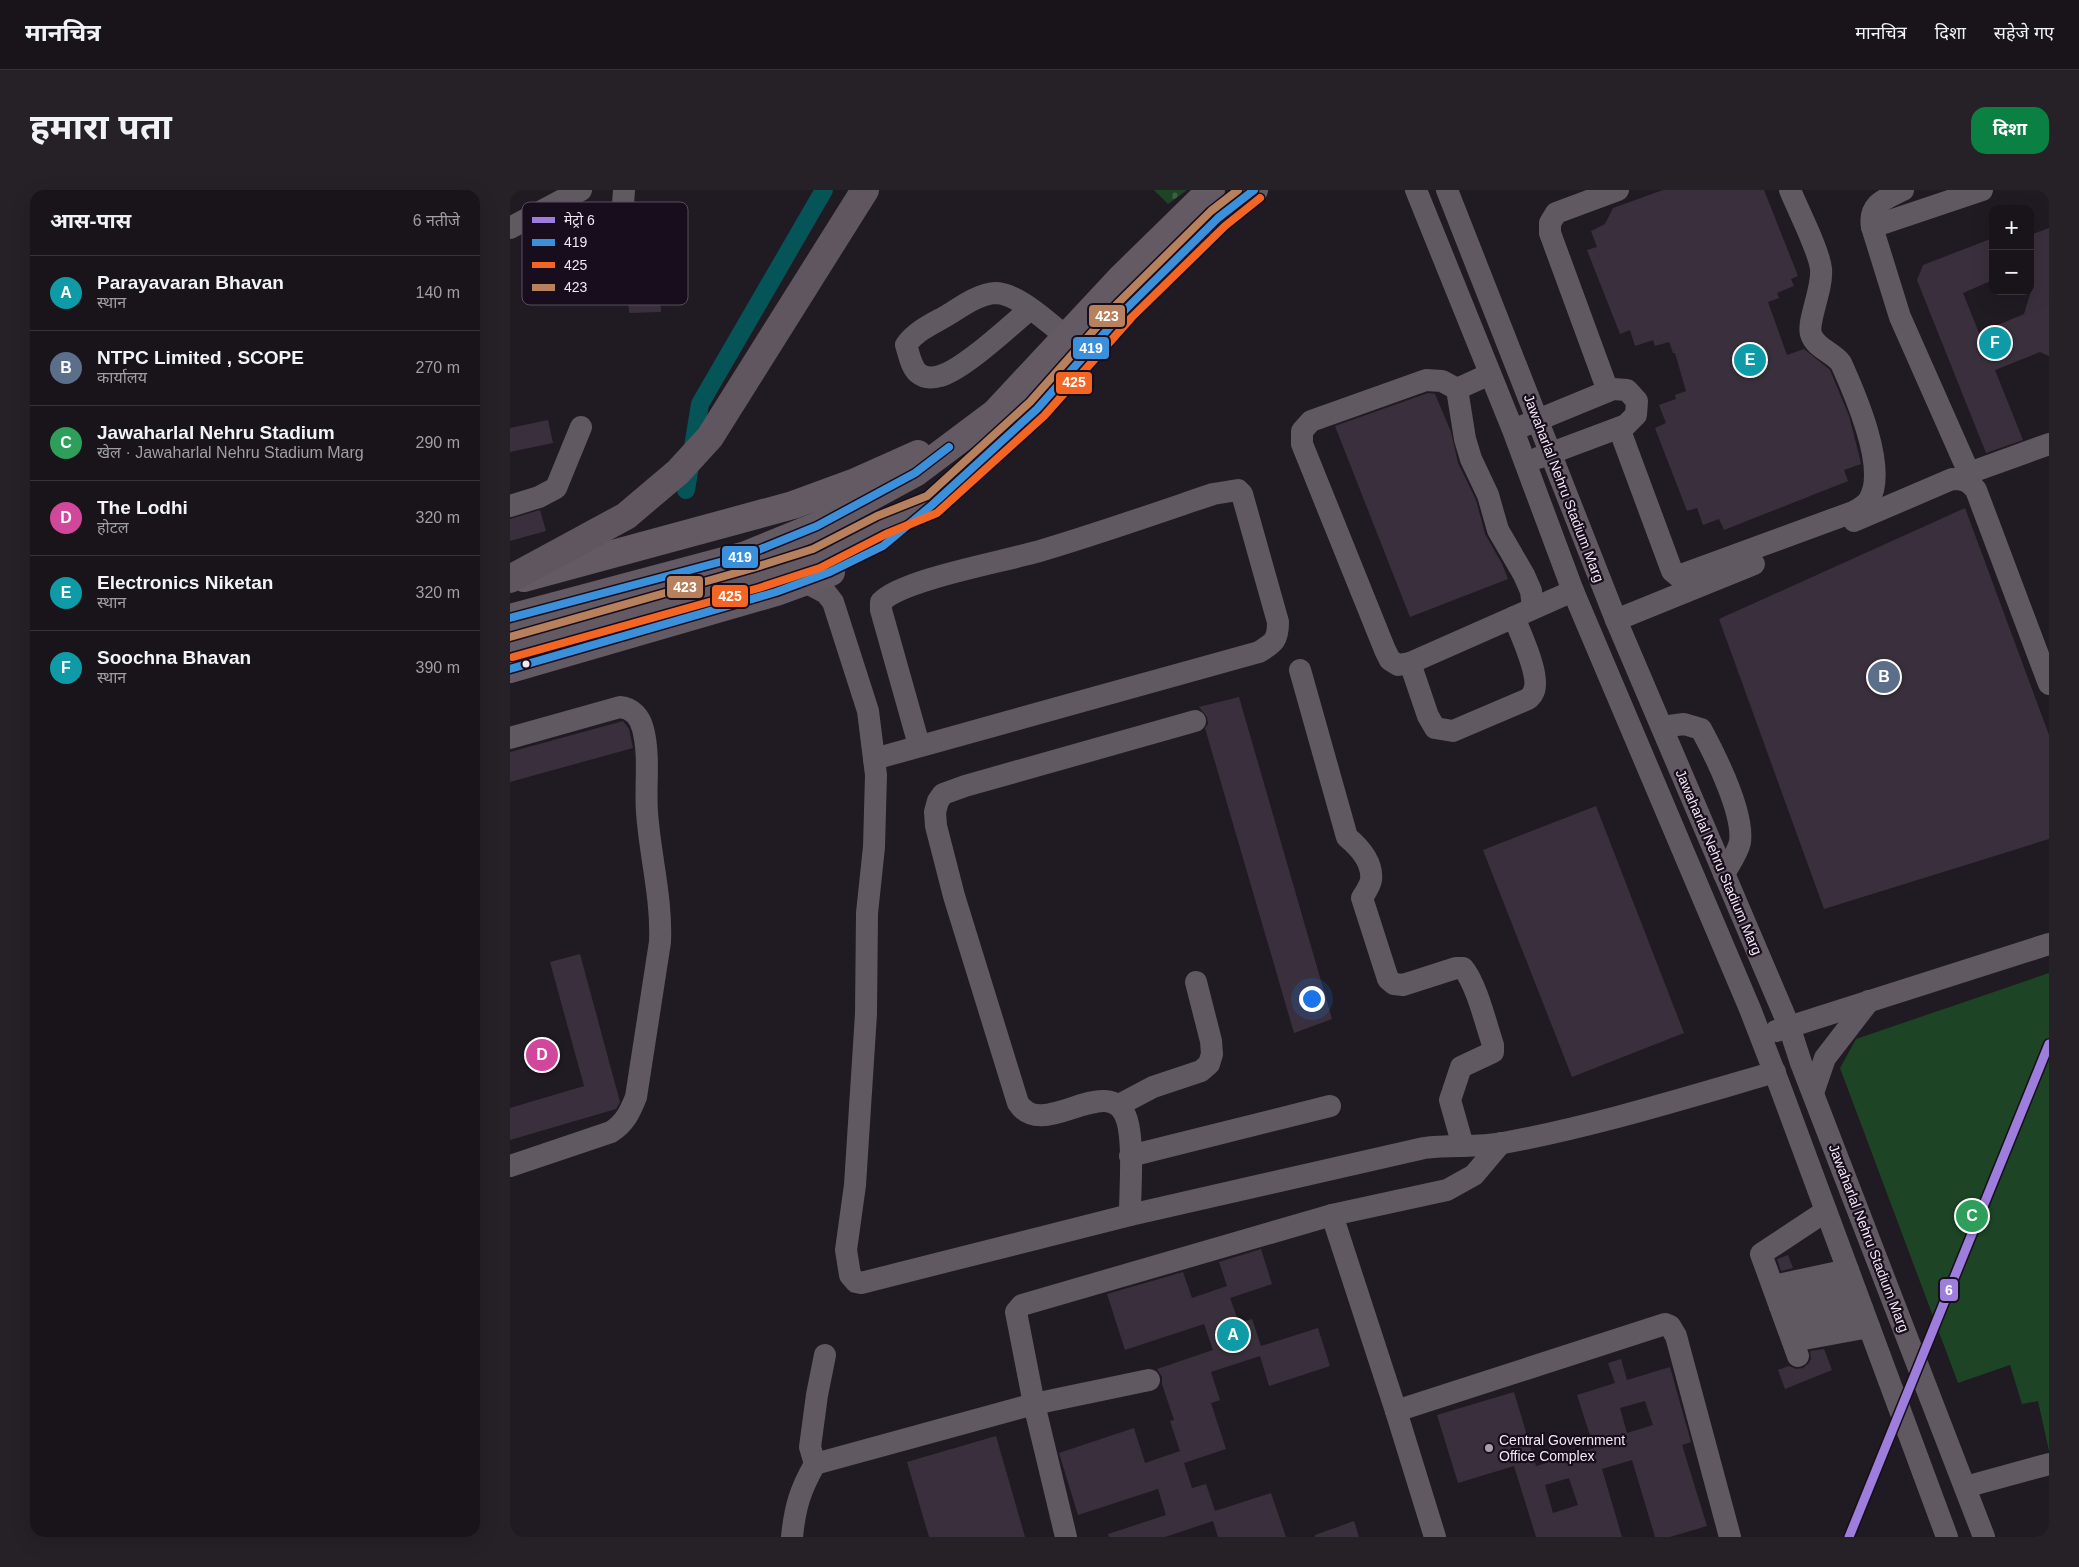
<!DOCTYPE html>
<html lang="hi">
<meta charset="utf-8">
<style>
body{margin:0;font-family:Arial,"Noto Sans Devanagari",sans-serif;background:#252127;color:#f1f3f6}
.controls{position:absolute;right:15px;top:15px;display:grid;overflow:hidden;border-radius:10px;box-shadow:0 5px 20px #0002}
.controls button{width:45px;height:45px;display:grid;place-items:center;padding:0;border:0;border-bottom:1px solid #363339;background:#18141a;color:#f1f3f6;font:25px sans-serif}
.you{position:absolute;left:801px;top:808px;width:18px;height:18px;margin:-12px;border:4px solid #fff;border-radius:50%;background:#1a73e8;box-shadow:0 0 0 8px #1a73e833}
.badge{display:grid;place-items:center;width:32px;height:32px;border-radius:50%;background:#0b8043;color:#fff;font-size:16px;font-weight:700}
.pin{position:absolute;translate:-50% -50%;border:2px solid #fff;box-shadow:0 1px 5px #0006}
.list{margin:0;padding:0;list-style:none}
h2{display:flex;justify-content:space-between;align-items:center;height:65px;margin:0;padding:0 20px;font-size:21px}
h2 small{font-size:16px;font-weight:400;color:#9f9ea2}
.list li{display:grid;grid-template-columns:32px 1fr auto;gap:15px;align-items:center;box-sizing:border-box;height:75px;padding:0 20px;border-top:1px solid #363339}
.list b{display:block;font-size:19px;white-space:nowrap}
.list p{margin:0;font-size:16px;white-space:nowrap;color:#9f9ea2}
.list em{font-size:16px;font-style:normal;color:#9f9ea2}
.map{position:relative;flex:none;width:1539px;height:1347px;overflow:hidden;border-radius:15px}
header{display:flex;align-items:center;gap:30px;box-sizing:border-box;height:70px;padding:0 25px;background:#18141a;border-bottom:1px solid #363339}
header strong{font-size:24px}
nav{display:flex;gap:28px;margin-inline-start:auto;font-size:18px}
.intro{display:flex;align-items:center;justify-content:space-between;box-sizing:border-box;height:120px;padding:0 30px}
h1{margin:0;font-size:35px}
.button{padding:12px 22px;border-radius:15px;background:#0b8043;color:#fff;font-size:18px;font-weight:700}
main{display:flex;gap:30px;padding:0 30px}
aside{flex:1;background:#18141a;border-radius:15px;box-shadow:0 5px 20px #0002}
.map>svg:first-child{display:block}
.cemetery{fill:url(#cemetery-stones)}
.garden{fill:#1d4424}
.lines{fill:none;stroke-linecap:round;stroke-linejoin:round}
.canal{stroke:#055457;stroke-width:18}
.building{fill:#3a303d;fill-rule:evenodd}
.minor{stroke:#615961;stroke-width:22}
.major{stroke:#635a63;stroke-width:28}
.highway{stroke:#605660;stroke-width:28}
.bus-1-casing{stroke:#180d1c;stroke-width:11}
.bus-2-casing{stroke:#180d1c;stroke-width:11}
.bus-3-casing{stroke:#180d1c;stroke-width:11}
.bus-1{stroke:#3a90db;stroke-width:8}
.bus-2{stroke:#f26522;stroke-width:8}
.bus-3{stroke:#b6815c;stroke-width:8}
.metro-1-casing{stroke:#180d1c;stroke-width:12}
.metro-1{stroke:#9e7edc;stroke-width:9}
.bus-dot{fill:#efe7f2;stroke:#180d1c;stroke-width:2}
.poi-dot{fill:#a79fa9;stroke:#180d1c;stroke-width:2}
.labels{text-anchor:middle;stroke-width:4.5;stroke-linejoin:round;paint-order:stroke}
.street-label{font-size:14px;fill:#efe7f2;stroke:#180d1c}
.poi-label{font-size:14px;fill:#efe7f2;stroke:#180d1c;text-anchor:start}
.key{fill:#180d1c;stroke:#584e5c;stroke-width:1}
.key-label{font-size:14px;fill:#efe7f2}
.line-badge{stroke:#180d1c;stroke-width:2}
.badge-label{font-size:14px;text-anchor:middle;font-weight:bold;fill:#fff}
</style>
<header>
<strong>मानचित्र</strong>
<nav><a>मानचित्र</a><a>दिशा</a><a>सहेजे गए</a></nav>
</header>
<div class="intro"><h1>हमारा पता</h1><a class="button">दिशा</a></div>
<main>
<aside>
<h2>आस-पास<small>6 नतीजे</small></h2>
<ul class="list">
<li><span class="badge" style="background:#0f9aa8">A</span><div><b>Parayavaran Bhavan</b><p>स्थान</p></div><em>140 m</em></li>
<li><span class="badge" style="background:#5c6f8a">B</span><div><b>NTPC Limited , SCOPE</b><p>कार्यालय</p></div><em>270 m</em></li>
<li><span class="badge" style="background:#2e9e5b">C</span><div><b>Jawaharlal Nehru Stadium</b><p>खेल · Jawaharlal Nehru Stadium Marg</p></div><em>290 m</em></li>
<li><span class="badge" style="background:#d1479c">D</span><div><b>The Lodhi</b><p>होटल</p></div><em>320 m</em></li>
<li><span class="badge" style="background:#0f9aa8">E</span><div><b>Electronics Niketan</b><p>स्थान</p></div><em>320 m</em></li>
<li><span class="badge" style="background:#0f9aa8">F</span><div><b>Soochna Bhavan</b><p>स्थान</p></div><em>390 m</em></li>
</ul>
</aside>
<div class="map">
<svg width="1539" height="1347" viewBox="0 0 1539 1347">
<defs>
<pattern id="cemetery-stones" width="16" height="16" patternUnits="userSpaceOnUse" patternTransform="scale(1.25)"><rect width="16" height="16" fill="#1d4424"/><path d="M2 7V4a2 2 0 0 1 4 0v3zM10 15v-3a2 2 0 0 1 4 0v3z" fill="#3e5f44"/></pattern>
</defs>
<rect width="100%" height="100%" fill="#201a22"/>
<polygon class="cemetery" points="644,0 677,0 658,14"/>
<polygon class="garden" points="1539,783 1539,1261 1528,1211 1512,1214 1500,1175 1448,1193 1330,878 1346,849"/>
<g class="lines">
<polyline class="canal" points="176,300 190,214 314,0"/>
</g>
<g class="building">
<polygon points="1153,0 1254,0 1288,86 1281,89 1284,96 1267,103 1269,108 1258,112 1277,165 1294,159 1320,180 1339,226 1349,265 1351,274 1334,280 1338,291 1214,340 1209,329 1193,335 1187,318 1177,321 1145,238 1156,233 1149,215 1166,209 1165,205 1176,201 1165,163 1163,163 1159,152 1145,156 1143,150 1125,156 1120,140 1110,144 1077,60 1087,57 1081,41 1095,34 1103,18"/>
<polygon points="1539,38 1539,166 1530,162 1485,180 1513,250 1476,263 1407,90 1413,75 1483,48 1483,90 1453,103 1469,143 1514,124 1521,101 1520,45"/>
<polygon points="148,68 151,122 119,123 116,72 119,69"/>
<polygon points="918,203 925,204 941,242 948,273 966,310 975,344 992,374 998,389 900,427 825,236"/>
<polygon points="38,230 43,253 0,262 0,238"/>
<polygon points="1455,318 1539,545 1539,649 1314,719 1209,429"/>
<polygon points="30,320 36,341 0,351 0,329"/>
<polygon points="729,507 822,829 784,843 695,538 698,534 697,527 689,517"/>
<polygon points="113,531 119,539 123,558 0,592 0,562"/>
<polygon points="1086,616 1174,843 1062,887 973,660"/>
<polygon points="70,764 110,912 106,919 0,950 0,918 74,896 40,772"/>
<polygon points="751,1059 762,1094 720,1108 729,1133 742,1129 751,1156 808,1138 820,1176 759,1196 750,1166 701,1182 710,1210 701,1213 716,1259 674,1273 682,1298 696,1294 705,1321 761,1303 776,1347 708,1347 703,1331 655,1347 599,1347 598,1344 656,1325 648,1299 568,1325 549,1263 624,1238 635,1273 670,1261 660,1231 664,1230 652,1194 652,1187 647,1179 703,1160 694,1134 615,1160 597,1104 673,1082 682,1108 717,1096 709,1072"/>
<polygon points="1278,1065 1283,1078 1271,1081 1267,1069"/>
<polygon points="1314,1159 1322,1180 1275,1199 1268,1180 1279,1176 1286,1179 1293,1178 1298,1174 1301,1169 1300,1161"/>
<path d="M1111 1169 1117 1190 1160 1177 1181 1252 1172 1255 1197 1336 1160 1347H1145L1122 1270 1092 1279 1112 1347H1026L1004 1276 948 1293 927 1225 1004 1202 1026 1276 1084 1258 1067 1205 1105 1193 1098 1173ZM1135 1211 1143 1235 1117 1243 1110 1218ZM1059 1288 1068 1315 1043 1323 1035 1295Z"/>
<polygon points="486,1246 515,1347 419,1347 397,1272"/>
<polygon points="844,1331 849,1347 805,1347 805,1345"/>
</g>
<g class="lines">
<g class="minor">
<polyline points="906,0 1003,240 1063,401 1240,819 1269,894 1437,1347"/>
<polyline points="937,0 1106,430 1279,836 1291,873 1474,1347"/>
<path d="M1393 0C1375 9 1358 14 1362 37L1390 127 1459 283 1539 254"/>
<polyline points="1362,37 1472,0"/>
<polyline points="0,38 71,0"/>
<polyline points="110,60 114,0"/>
<path d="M520 119C500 136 453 180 430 186 423 188 415 189 408 183 401 177 399 164 396 155 406 141 422 134 436 126 451 117 468 104 485 103 508 103 538 133 557 147"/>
<polyline points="980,184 947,199 932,191 916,190 801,231 792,241 792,254 875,460 880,470 888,475 900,473 1063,401"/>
<polyline points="947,199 955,249 961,269 978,305 988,340 1014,385 1021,401 1023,418"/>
<polyline points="1098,201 1040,43 1040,33 1046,23 1108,0"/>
<polyline points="1013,236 1103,199 1117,200 1127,211 1126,225 1116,235 1028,268"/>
<path d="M1109 238 1162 381 1168 386 1343 322C1349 319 1355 316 1359 310 1378 279 1345 204 1331 173 1323 162 1305 158 1301 144 1297 131 1313 99 1311 79 1309 60 1288 20 1280 0"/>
<polyline points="0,316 29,307 46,298 71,237"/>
<path d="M1344 331 1442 289C1454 289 1459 291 1466 300L1539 494"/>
<path d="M295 392 316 403 323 412 358 521 366 585 364 657 357 723 356 824 345 995 336 1060 340 1085 346 1092 351 1093 620 1025 914 958C940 954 967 958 993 953 1085 936 1175 908 1265 882"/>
<polyline points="1106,430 1244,374"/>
<path d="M900 473 918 526 925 538 943 541 1018 509C1020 507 1022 506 1023 503 1032 488 1010 443 1004 427"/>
<path d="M790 480 837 647C849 657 863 673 861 690 860 696 855 703 852 708L878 789 884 794 893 795 946 778H953C966 793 976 834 983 855V862L951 877 940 910 953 956"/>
<path d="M1152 537 1174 534 1191 539C1205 565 1234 623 1230 652 1228 662 1219 675 1214 684"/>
<path d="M0 548 110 517C122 518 130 527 133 539 140 566 135 595 137 622 140 666 152 708 150 752L126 907C120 922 115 933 101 942L0 976"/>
<path d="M364 569 749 462C764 453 768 450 768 432L732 304 728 300 703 304C647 323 590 343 533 360 498 371 392 389 371 412V420L409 555"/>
<polyline points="1266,841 1539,754"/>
<polyline points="1303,903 1315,868 1359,811"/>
<polyline points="609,915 643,897 691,881 699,874 702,864 701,851 686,792"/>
<polyline points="620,966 820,916"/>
<path d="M620 1025C620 998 624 954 617 930 600 878 533 953 508 913L444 706 426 636 425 622 428 611 433 604 455 596 685 531"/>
<polyline points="822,1025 886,1221 925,1347"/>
<polyline points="1263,1096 1338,1080"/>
<polyline points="1270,1116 1345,1100"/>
<polyline points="1276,1132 1352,1118"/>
<polyline points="1283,1151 1359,1137"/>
<polyline points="1288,1166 1251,1064 1316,1021"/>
<polyline points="886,1221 1155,1134 1160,1136 1166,1146 1220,1347"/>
<polyline points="305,1274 300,1257 307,1205 315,1165"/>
<polyline points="1455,1297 1539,1274"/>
<path d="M282 1347C285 1317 290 1300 305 1274L524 1214 639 1190"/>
<polyline points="556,1347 524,1214 506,1122 512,1115 822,1025 937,1000 964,985 991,953"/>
</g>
<g class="major">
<polyline points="14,388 283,315 343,293 408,264"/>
<polyline points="0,428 236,365 307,336 405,283 485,223 611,88 701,0"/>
<polyline points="0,457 246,388 307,368 372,335 422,315 527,219 615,120 708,28 744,0"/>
<polyline points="0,479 266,402 321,382"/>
</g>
<polyline class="highway" points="0,389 116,326 168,282 200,247 355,0"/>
<defs>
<g id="bus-1">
<polyline points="0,428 236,365 307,336 405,283 439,257"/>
<polyline points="0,479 266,402 320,382 373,356 422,315 527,219 615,120 708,28 744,0"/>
</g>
<polyline id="bus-2" points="3,467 249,398 310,378 376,344 427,323 534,226 622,127 715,36 750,8"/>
<polyline id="bus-3" points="0,447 243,378 303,359 367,326 417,306 520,212 608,113 701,21 728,0"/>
</defs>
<use href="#bus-1" class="bus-1-casing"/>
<use href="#bus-2" class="bus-2-casing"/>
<use href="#bus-3" class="bus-3-casing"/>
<use href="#bus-1" class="bus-1"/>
<use href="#bus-2" class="bus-2"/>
<use href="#bus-3" class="bus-3"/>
<defs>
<polyline id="metro-1" points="1339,1347 1539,854"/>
</defs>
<use href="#metro-1" class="metro-1-casing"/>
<use href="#metro-1" class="metro-1"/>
</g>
<circle class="bus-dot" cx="16" cy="474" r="4.5"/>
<circle class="poi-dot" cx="979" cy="1258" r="5"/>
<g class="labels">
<g class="street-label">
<text transform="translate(1054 298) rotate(69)" y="5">Jawaharlal Nehru Stadium Marg</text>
<text transform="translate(1209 672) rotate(67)" y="5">Jawaharlal Nehru Stadium Marg</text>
<text transform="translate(1359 1048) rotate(69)" y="5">Jawaharlal Nehru Stadium Marg</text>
</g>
<g class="poi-label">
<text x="989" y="1255">Central Government<tspan x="989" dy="16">Office Complex</tspan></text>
</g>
</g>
<rect x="12" y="12" width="166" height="103" rx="8" class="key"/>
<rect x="22" y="27" width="23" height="6" fill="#9e7edc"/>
<rect x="22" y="49" width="23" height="7" fill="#3a90db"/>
<rect x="22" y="72" width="23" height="6" fill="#f26522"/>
<rect x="22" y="94" width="23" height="7" fill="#b6815c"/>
<g class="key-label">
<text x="54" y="35">मेट्रो 6</text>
<text x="54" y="57">419</text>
<text x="54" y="80">425</text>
<text x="54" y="102">423</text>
</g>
<g class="line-badge">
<rect x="578" y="114" width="38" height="24" rx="5" fill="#b6815c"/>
<rect x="562" y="146" width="38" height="24" rx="5" fill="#3a90db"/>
<rect x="545" y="181" width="38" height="24" rx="5" fill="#f26522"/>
<rect x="211" y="355" width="38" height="24" rx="5" fill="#3a90db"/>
<rect x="156" y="385" width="38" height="24" rx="5" fill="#b6815c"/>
<rect x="201" y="394" width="38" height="24" rx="5" fill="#f26522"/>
<rect x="1429" y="1088" width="20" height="24" rx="5" fill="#9e7edc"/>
</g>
<g class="badge-label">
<text x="597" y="131">423</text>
<text x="581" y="163">419</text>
<text x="564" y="197">425</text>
<text x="230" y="372">419</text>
<text x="175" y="402">423</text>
<text x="220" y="411">425</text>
<text x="1439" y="1105">6</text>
</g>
</svg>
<div class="controls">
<button>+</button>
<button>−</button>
</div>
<div class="you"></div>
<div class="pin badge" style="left:723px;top:1145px;background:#0f9aa8">A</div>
<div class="pin badge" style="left:1374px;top:487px;background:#5c6f8a">B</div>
<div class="pin badge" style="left:1462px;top:1026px;background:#2e9e5b">C</div>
<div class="pin badge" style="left:32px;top:865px;background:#d1479c">D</div>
<div class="pin badge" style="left:1240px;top:170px;background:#0f9aa8">E</div>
<div class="pin badge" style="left:1485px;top:153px;background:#0f9aa8">F</div>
</div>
</main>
